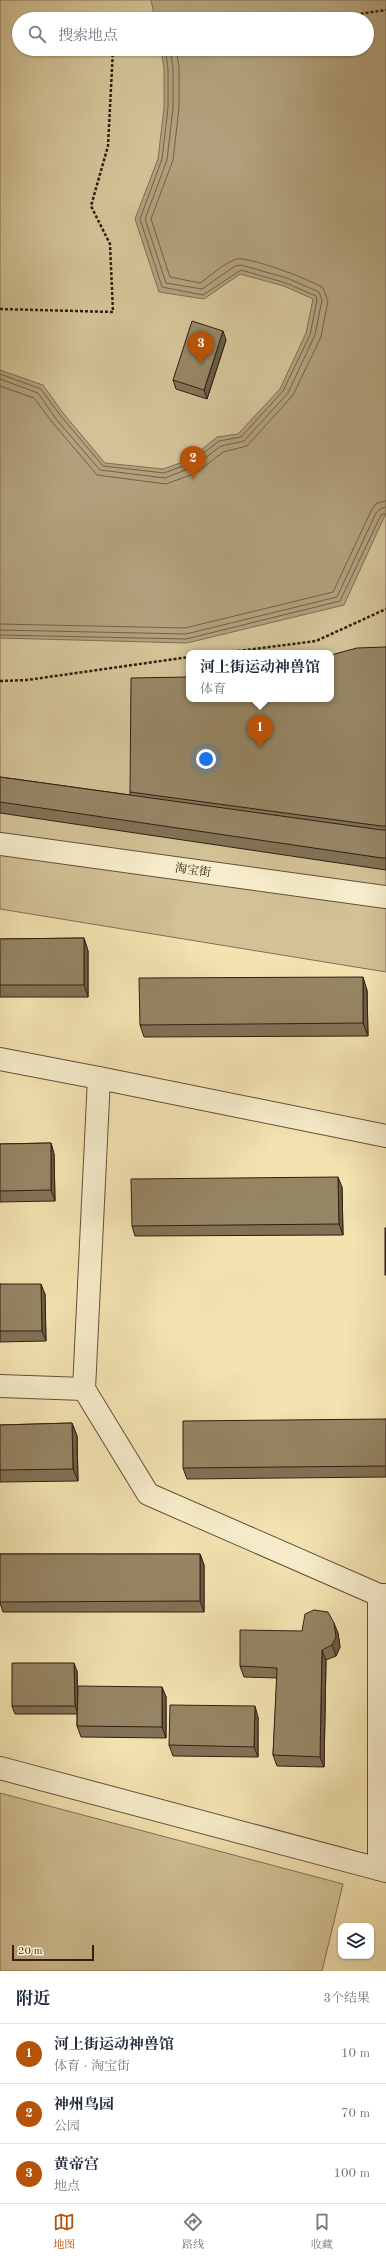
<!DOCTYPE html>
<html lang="zh">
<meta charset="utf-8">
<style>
body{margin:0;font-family:"Old Standard TT","Noto Serif SC",serif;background:#f2f2f3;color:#1f2937}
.controls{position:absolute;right:12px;bottom:12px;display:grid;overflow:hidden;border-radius:8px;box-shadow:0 1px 3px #0004}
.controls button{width:36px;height:36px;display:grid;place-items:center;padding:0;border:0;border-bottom:1px solid #e0e1e3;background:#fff;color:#1f2937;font:20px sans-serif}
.scale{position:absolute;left:12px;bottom:10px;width:82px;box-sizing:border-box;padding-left:4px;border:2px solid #311f11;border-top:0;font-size:11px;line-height:14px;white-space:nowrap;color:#311f11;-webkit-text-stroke:3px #f7edcc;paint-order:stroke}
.you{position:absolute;left:206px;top:759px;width:14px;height:14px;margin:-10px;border:3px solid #fff;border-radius:50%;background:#1a73e8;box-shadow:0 0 0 6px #1a73e833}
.badge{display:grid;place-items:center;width:26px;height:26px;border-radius:50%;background:#b45309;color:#fff;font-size:13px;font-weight:700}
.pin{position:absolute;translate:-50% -33px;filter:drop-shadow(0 1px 2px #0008)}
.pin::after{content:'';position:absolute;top:21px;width:14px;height:12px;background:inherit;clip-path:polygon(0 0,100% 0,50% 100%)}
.popup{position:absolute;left:186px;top:650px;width:148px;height:52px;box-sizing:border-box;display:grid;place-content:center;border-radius:8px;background:#fff;filter:drop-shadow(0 1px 3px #0005);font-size:13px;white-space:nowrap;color:#747a83}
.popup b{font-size:15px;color:#1f2937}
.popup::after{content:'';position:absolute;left:50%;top:100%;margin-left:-8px;border:8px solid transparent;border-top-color:#fff}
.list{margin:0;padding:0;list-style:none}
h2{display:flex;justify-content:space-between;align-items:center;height:52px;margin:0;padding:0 16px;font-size:17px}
h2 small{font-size:13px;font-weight:400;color:#747a83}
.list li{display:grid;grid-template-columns:26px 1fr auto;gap:12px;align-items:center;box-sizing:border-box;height:60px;padding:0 16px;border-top:1px solid #e0e1e3}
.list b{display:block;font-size:15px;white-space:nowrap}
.list p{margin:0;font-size:13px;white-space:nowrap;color:#747a83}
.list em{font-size:13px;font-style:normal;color:#747a83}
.icon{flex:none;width:22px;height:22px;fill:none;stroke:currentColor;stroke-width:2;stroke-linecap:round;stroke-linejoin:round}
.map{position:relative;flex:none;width:386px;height:1971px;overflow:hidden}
.search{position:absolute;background:#fff;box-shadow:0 1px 3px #0004;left:12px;right:12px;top:12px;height:44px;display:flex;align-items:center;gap:10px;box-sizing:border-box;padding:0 14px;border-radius:22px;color:#747a83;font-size:15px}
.sheet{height:232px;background:#fff}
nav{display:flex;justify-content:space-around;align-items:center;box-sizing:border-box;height:56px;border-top:1px solid #e0e1e3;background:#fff;font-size:11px;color:#747a83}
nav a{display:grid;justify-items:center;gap:2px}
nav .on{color:#b45309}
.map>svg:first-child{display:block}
.green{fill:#d2c296;stroke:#827054;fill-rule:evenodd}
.water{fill:#b1a07b;stroke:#7e6c51}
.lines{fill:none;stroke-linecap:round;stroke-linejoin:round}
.shore{stroke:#716046;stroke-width:1}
.minor-casing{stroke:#625039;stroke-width:24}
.path{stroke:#311f11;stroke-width:2.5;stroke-dasharray:3 2;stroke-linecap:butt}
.minor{stroke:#f7edcc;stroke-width:22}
.wall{fill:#817256;stroke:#311f11}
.shaded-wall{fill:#695d46;stroke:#311f11}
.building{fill:#968564;stroke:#311f11}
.labels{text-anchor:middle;stroke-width:3;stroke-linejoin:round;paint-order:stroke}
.street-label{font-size:12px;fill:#311f11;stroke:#f7edcc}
</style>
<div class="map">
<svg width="386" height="1971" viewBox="0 0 386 1971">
<rect width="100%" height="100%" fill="#f3e3b1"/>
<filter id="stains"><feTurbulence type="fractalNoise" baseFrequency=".005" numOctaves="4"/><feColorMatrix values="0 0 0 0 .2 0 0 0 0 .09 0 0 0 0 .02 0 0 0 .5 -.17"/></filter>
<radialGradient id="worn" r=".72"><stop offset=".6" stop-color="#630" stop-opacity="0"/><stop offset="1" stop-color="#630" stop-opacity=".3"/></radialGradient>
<g class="green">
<path d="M0 0H386V972L0 909ZM19 19H367V49H19ZM189 653H331V699H189Z"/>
<polygon points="0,1793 343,1884 322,1971 0,1971"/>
</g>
<polygon class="water" points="151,0 386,0 386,513 344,605 187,643 0,638 0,370 43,385 63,413 105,463 163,469 189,460 217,437 238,434 280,389 306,333 313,299 284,286 240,274 204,299 159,292 135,219 158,159 164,108 164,68 161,49 367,49 367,19 155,19"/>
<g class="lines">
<g class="shore">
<polyline points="0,374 41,389 60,415 103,466 164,473 191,463 219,441 241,437 283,391 310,335 317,300 316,296 286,283 241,270 203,295 162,287 140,219 162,159 168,108 168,68 165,49"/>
<polyline points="0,379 38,393 56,419 100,470 165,478 193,467 221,446 244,441 288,393 315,335 322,300 319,292 287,278 241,265 235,266 202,289 166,283 145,219 167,160 173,108 173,68 170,49"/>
<path d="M0 386 34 398 52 422 97 475 166 484 196 473 223 452 247 446 293 395 321 337 328 301 323 288C312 280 248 256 236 259 224 263 211 276 200 283L170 277 151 219 173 160 179 108V67L176 49"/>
<polyline points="0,624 185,628 333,592 372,509 377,503 386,501"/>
<polyline points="0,630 186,634 337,597 376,513 380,509 386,507"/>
<polyline points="0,635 186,639 340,601 381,515 386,513"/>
</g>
<defs>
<g id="minor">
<polyline points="0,844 386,897"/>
<polyline points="0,1059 99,1078"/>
<polyline points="386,1136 99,1078 84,1389 148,1494 379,1595 386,1595"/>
<polyline points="0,1386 84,1389"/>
<polyline points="379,1595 379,1869"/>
<polyline points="0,1768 386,1871"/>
</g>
</defs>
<use href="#minor" class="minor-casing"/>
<g class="path">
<polyline points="326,19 386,10"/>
<polyline points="0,309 113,312 110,244 91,206 108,146 113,49"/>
<polyline points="223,653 316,641 386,609"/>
<polyline points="0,681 27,680 189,657"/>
</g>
<use href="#minor" class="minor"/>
</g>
<g class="wall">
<polygon points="226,340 207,399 176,389 173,380"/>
<polygon points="386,647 386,870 0,813 0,777 130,795 130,792 189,699"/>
<polygon points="84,938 88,951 88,997 0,997 0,939"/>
<polygon points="367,990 368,1036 144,1037 140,1025"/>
<polygon points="51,1143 54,1154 55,1201 0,1202 0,1144"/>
<polygon points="342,1187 343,1235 135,1236 132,1226"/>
<polygon points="0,1284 45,1294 46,1341 0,1342"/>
<polygon points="386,1419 386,1477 187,1479 183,1468"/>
<polygon points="72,1423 77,1436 78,1481 0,1482 0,1425"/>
<polygon points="0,1554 200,1554 204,1565 204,1612 3,1612 0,1603"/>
<polygon points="338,1633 340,1647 336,1656 326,1660 324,1767 277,1766 273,1755 277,1678 244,1677 240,1666"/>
<polygon points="77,1671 78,1705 162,1687 166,1697 166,1738 81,1737 77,1726 77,1714 15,1714 12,1706"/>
<polygon points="258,1717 258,1757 173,1756 169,1745"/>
</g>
<g class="shaded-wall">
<polygon points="223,331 226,340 207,399 204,390"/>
<polygon points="84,938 88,951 88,997 84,985"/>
<polygon points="363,977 367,990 368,1036 363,1023"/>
<polygon points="51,1143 54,1154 55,1201 51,1190"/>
<polygon points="338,1177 342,1187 343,1235 339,1224"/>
<polygon points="41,1284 45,1294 46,1341 42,1331"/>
<polygon points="72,1423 77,1436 78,1481 73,1469"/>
<polygon points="200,1554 204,1565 204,1612 200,1601"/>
<polygon points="334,1623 338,1633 340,1647 336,1656 332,1645"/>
<polygon points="322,1650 326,1660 324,1767 320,1757"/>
<polygon points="74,1663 77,1671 78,1714 75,1706"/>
<polygon points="162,1687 166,1697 166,1738 162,1727"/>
<polygon points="255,1706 258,1717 258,1757 254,1747"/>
</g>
<g class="building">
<polygon points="192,321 223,331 204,390 173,380"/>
<polygon points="386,647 386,826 381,826 130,792 131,678 189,677 189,699 331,699 331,655 357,648"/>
<polygon points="0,777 382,830 386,830 386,858 382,858 0,802"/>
<polygon points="84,938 84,985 0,985 0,939"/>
<polygon points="363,977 363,1023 140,1025 139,978"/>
<polygon points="51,1143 51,1190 0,1191 0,1144"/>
<polygon points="338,1177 339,1224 132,1226 131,1179"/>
<rect x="385" y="1228" width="1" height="47"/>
<polygon points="0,1284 41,1284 42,1331 0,1331"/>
<polygon points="386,1419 386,1466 183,1468 183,1421"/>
<polygon points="72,1423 73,1469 0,1470 0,1425"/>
<polygon points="0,1554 200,1554 200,1601 0,1602"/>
<polygon points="314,1610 328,1612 334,1623 336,1637 332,1645 322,1650 320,1757 273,1755 277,1668 240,1666 240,1630 302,1631 305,1614"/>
<polygon points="12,1663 74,1663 75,1706 12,1706"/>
<polygon points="78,1686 162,1687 162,1727 77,1726"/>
<polygon points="170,1705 255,1706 254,1747 169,1745"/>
</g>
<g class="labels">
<g class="street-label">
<text transform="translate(193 870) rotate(8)" y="4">淘宝街</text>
</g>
</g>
<rect width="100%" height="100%" filter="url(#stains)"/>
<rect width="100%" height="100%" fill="url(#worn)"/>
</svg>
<div class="controls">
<button><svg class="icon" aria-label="layers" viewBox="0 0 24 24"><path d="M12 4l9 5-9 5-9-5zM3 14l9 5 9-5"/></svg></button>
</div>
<div class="scale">20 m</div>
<div class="you"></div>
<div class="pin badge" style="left:260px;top:748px">1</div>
<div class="popup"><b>河上街运动神兽馆</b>体育</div>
<div class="pin badge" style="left:193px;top:479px">2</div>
<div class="pin badge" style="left:201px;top:364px">3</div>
<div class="search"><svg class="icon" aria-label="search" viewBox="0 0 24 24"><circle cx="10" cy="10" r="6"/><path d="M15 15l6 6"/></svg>搜索地点</div>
</div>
<section class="sheet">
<h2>附近<small>3个结果</small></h2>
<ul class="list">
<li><span class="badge">1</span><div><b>河上街运动神兽馆</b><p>体育 · 淘宝街</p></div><em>10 m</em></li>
<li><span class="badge">2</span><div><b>神州鸟园</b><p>公园</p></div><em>70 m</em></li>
<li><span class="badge">3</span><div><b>黄帝宫</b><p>地点</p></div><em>100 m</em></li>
</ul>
</section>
<nav>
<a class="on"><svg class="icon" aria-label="map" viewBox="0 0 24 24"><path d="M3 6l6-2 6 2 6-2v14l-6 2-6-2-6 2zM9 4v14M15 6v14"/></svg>地图</a>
<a><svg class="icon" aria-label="directions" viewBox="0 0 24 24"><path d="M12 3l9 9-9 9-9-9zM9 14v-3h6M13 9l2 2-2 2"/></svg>路线</a>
<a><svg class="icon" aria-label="saved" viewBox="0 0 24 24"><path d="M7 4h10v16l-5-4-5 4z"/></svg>收藏</a>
</nav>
